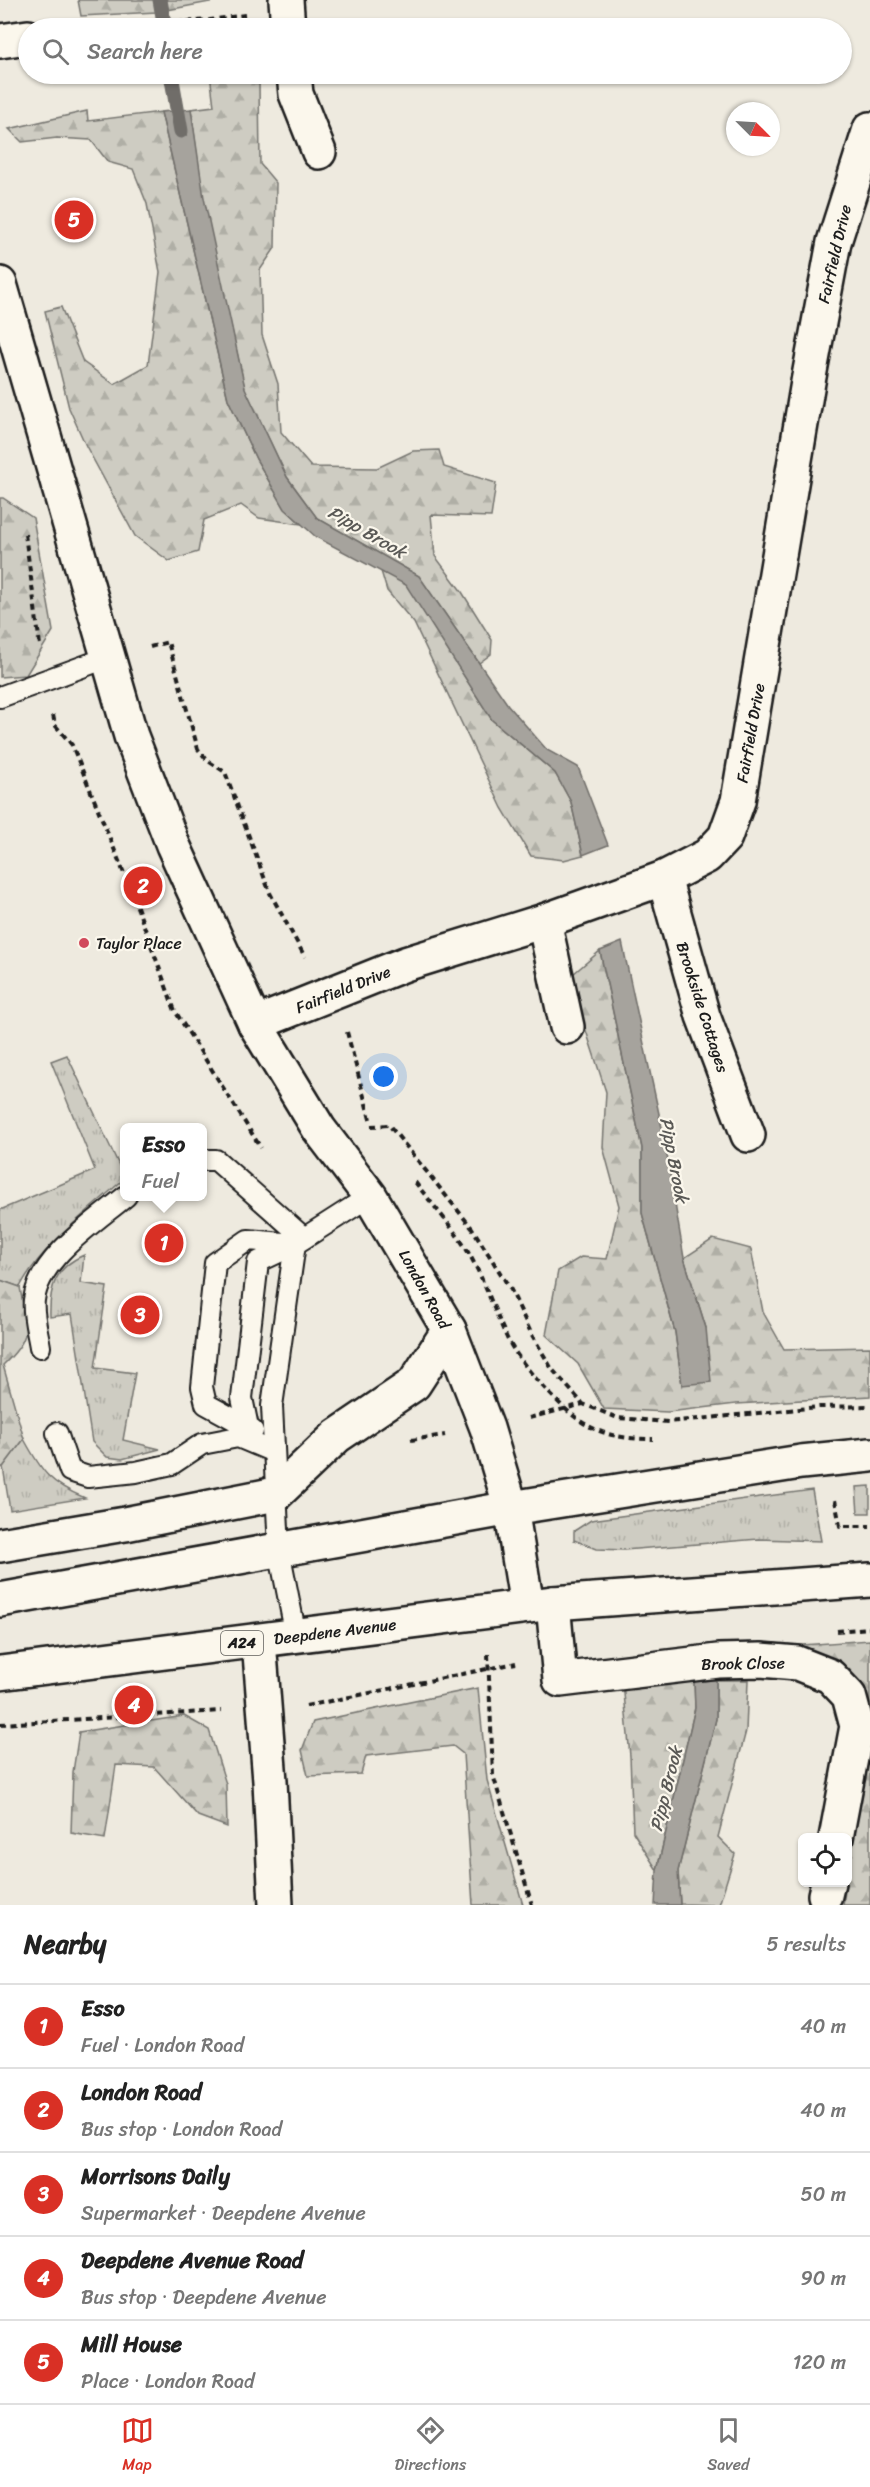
<!DOCTYPE html>
<meta charset="utf-8">
<style>
body{margin:0;font-family:Sriracha,sans-serif;background:#f2f2f2;color:#222}
.controls{position:absolute;right:18px;bottom:18px;display:grid;overflow:hidden;border-radius:9px;box-shadow:0 2px 4px #0004}
.controls button{width:54px;height:54px;display:grid;place-items:center;padding:0;border:0;border-bottom:2px solid #e0e0e0;background:#fff;color:#222;font:30px sans-serif}
.compass{position:absolute;left:726px;top:102px;width:54px;height:54px;border-radius:50%;background:#fff;box-shadow:0 2px 4px #0004;rotate:114deg}
.you{position:absolute;left:384px;top:1077px;width:21px;height:21px;margin:-15px;border:4px solid #fff;border-radius:50%;background:#1a73e8;box-shadow:0 0 0 9px #1a73e833}
.badge{display:grid;place-items:center;width:39px;height:39px;border-radius:50%;background:#d93025;color:#fff;font-size:20px;font-weight:700}
.pin{position:absolute;translate:-50% -50%;border:3px solid #fff;box-shadow:0 2px 6px #0006}
.popup{position:absolute;left:120px;top:1123px;width:87px;height:78px;box-sizing:border-box;display:grid;place-content:center;border-radius:9px;background:#fff;filter:drop-shadow(0 2px 4px #0005);font-size:20px;white-space:nowrap;color:#767676}
.popup b{font-size:22px;color:#222}
.popup::after{content:'';position:absolute;left:50%;top:100%;margin-left:-12px;border:12px solid transparent;border-top-color:#fff}
.list{margin:0;padding:0;list-style:none}
h2{display:flex;justify-content:space-between;align-items:center;height:78px;margin:0;padding:0 24px;font-size:26px}
h2 small{font-size:20px;font-weight:400;color:#767676}
.list li{display:grid;grid-template-columns:39px 1fr auto;gap:18px;align-items:center;box-sizing:border-box;height:84px;padding:0 24px;border-top:2px solid #e0e0e0}
.list b{display:block;font-size:22px;white-space:nowrap}
.list p{margin:0;font-size:20px;white-space:nowrap;color:#767676}
.list em{font-size:20px;font-style:normal;color:#767676}
.icon{flex:none;width:33px;height:33px;fill:none;stroke:currentColor;stroke-width:2;stroke-linecap:round;stroke-linejoin:round}
.map{position:relative;flex:none;width:870px;height:1905px;overflow:hidden}
.search{position:absolute;background:#fff;box-shadow:0 2px 4px #0004;left:18px;right:18px;top:18px;height:66px;display:flex;align-items:center;gap:15px;box-sizing:border-box;padding:0 21px;border-radius:33px;color:#767676;font-size:22px}
.sheet{height:498px;background:#fff}
nav{display:flex;justify-content:space-around;align-items:center;box-sizing:border-box;height:84px;border-top:2px solid #e0e0e0;background:#fff;font-size:16px;color:#767676}
nav a{display:grid;justify-items:center;gap:3px}
nav .on{color:#d93025}
.map>svg:first-child{display:block}
.grass{fill:url(#grass-tufts);stroke:#75746f;stroke-width:1.5}
.forest{fill:url(#forest-firs);stroke:#75746f;stroke-width:1.5}
.water{fill:#a6a39d;stroke:#6f6d69;stroke-width:1.5}
.lines{fill:none;stroke-linecap:round;stroke-linejoin:round}
.stream{stroke:#6f6d69;stroke-width:15}
.service-casing{stroke:#1c1c1c;stroke-width:24}
.minor-casing{stroke:#1c1c1c;stroke-width:38}
.tertiary-casing{stroke:#1c1c1c;stroke-width:38}
.trunk-casing{stroke:#1c1c1c;stroke-width:38}
.path{stroke:#1c1c1c;stroke-width:4;stroke-dasharray:6 4.5;stroke-linecap:butt}
.service{stroke:#fbf7ec;stroke-width:20}
.minor{stroke:#fbf7ec;stroke-width:33}
.tertiary{stroke:#fbf7ec;stroke-width:33}
.trunk{stroke:#fbf7ec;stroke-width:33}
.poi-dot{fill:#d1495b;stroke:#fbf7ec;stroke-width:2}
.labels{text-anchor:middle;stroke-width:4.5;stroke-linejoin:round;paint-order:stroke}
.shield{fill:#fbf7ec;stroke:#5f5e5a;stroke-width:1.5}
.shield-label{font-size:15px;font-weight:bold;fill:#1c1c1c}
.street-label{font-size:16px;fill:#1c1c1c;stroke:#fbf7ec}
.poi-label{font-size:16px;fill:#1c1c1c;stroke:#fbf7ec;text-anchor:start}
.water-label{font-size:18px;font-style:italic;fill:#5a5956;stroke:#fbf7ec}
</style>
<div class="map">
<svg width="870" height="1905" viewBox="0 0 870 1905">
<defs>
<pattern id="grass-tufts" width="24" height="20" patternUnits="userSpaceOnUse" patternTransform="scale(1.5)"><rect width="24" height="20" fill="#ceccc2"/><path d="M3 7l-1-3M5 7V3M7 7l1-3M15 17l-1-3M17 17v-4M19 17l1-3" fill="none" stroke="#b0afa6"/></pattern>
<pattern id="forest-firs" width="22" height="20" patternUnits="userSpaceOnUse" patternTransform="scale(1.5)"><rect width="22" height="20" fill="#ceccc2"/><path d="M5 1l3.5 6h-7zM16 11l3.5 6h-7z" fill="#b0afa6"/></pattern>
</defs>
<rect width="100%" height="100%" fill="#eeeadf"/>
<filter id="ink" filterUnits="userSpaceOnUse"><feTurbulence type="fractalNoise" baseFrequency=".0167" numOctaves="2"/><feDisplacementMap in="SourceGraphic" scale="12" xChannelSelector="R" yChannelSelector="G"/><feConvolveMatrix kernelMatrix="1 2 1 2 8 2 1 2 1" color-interpolation-filters="sRGB"/></filter>
<g filter="url(#ink)">
<g class="grass">
<path d="M67 1055 125 1178C91 1209 41 1246 20 1287L0 1280V1210L95 1170 51 1061Z"/>
<path d="M84 1255 81 1283 107 1287 95 1368 135 1373 123 1440 160 1449 122 1459 107 1457 92 1442 72 1314 50 1317C49 1288 55 1267 84 1255Z"/>
<path d="M24 1439C42 1472 49 1483 85 1498L10 1510 3 1467Z"/>
<polygon points="870,1486 870,1513 858,1513 856,1487"/>
<polygon points="812,1490 821,1541 759,1539 624,1550 597,1549 574,1540 574,1531 591,1520"/>
</g>
<g class="forest">
<polygon points="78,0 220,0 157,12 81,16"/>
<polygon points="210,74 259,83 260,164 276,183 275,248 260,270 262,335 278,384 281,432 311,467 377,468 413,451 439,450 444,467 496,483 491,517 431,515 435,556 462,592 492,640 491,654 479,663 419,576 317,518 287,477 245,389 203,198 191,109 214,106"/>
<polygon points="87,111 88,121 161,112 228,399 256,459 285,508 301,524 259,518 241,505 204,520 198,552 169,561 135,536 86,446 69,408 45,311 61,307 83,362 114,384 148,365 160,272 147,204 133,169 108,162 91,140 57,138 22,142 9,129"/>
<polygon points="0,498 3,498 33,518 53,631 26,675 0,677"/>
<polygon points="381,571 406,584 492,720 555,773 571,802 583,855 564,860 531,856 502,808 414,623 387,591"/>
<polygon points="600,951 642,1148 642,1213 675,1332 682,1385 706,1328 684,1258 713,1239 751,1249 763,1312 784,1349 870,1347 870,1396 736,1404 668,1412 604,1409 578,1364 546,1335 558,1271 581,1257 607,1259 619,1206 603,1147 606,1092 580,1012 573,974"/>
<path d="M0 1280 20 1287C26 1327 35 1335 3 1365L24 1439 3 1467H0Z"/>
<polygon points="870,1640 870,1905 843,1905 865,1753 824,1659 801,1645"/>
<polygon points="694,1680 695,1708 657,1870 633,1832 630,1756 623,1683"/>
<polygon points="716,1680 748,1680 746,1731 718,1837 735,1854 719,1905 680,1904 678,1871 716,1719"/>
<polygon points="478,1688 487,1780 523,1905 473,1905 463,1754 453,1746 366,1756 361,1774 308,1776 302,1750 313,1722"/>
<polygon points="184,1716 209,1730 226,1784 227,1827 198,1816 154,1767 116,1765 105,1839 71,1833 73,1772 79,1732"/>
</g>
<g class="water">
<polygon points="191,109 204,198 245,388 287,477 317,518 419,576 508,705 547,750 578,767 608,845 583,855 571,802 555,773 492,720 406,585 316,537 285,509 256,459 228,399 161,112"/>
<polygon points="622,942 664,1137 684,1258 706,1328 711,1382 682,1385 675,1332 642,1213 642,1148 600,951"/>
<polygon points="694,1680 716,1680 716,1719 678,1871 680,1905 655,1905 657,1870 695,1708"/>
</g>
<g class="lines">
<g class="stream">
<polyline points="160,0 165,28"/>
<polyline points="171,74 181,131"/>
</g>
<defs>
<g id="service">
<polyline points="0,697 109,657"/>
<polyline points="203,1160 216,1160 304,1238"/>
<path d="M40 1347C38 1333 32 1314 34 1300 39 1258 95 1222 126 1196"/>
<polyline points="248,1427 206,1404 202,1387 215,1263 248,1240 295,1244"/>
<polyline points="253,1431 248,1427 242,1398 258,1262 294,1245"/>
<polyline points="57,1433 70,1471 88,1477 136,1472 172,1464 202,1444 238,1437 274,1452"/>
<polyline points="296,1636 279,1550 272,1406 295,1244 370,1196"/>
</g>
<g id="minor">
<polyline points="286,0 288,28"/>
<polyline points="0,41 28,37"/>
<polyline points="294,74 296,94 319,152"/>
<polyline points="664,878 703,1016 748,1135"/>
<polyline points="544,921 567,1027"/>
<polyline points="255,1024 405,964 544,921 664,878 707,856 725,837 738,801 808,382 834,242 870,129"/>
<polyline points="0,1545 125,1524 276,1494 337,1436 414,1384 449,1330"/>
<polyline points="553,1603 560,1680 718,1661 761,1660 797,1663 830,1676 849,1696 857,1726 836,1838"/>
<polyline points="259,1641 270,1781 276,1905"/>
<polyline points="825,1895 828,1882"/>
</g>
<polyline id="tertiary" points="0,284 131,736 173,845 255,1024 319,1129 370,1196 449,1330 487,1428 511,1508 527,1606"/>
<g id="trunk">
<polyline points="0,1600 511,1508 801,1462 870,1455"/>
<polyline points="0,1673 553,1603 870,1580"/>
</g>
</defs>
<use href="#service" class="service-casing"/>
<use href="#minor" class="minor-casing"/>
<use href="#tertiary" class="tertiary-casing"/>
<use href="#trunk" class="trunk-casing"/>
<g class="path">
<polyline points="93,28 210,20 245,15"/>
<polyline points="25,534 40,645"/>
<polyline points="150,647 168,642 198,749 208,761 225,772 270,893 305,957"/>
<polyline points="53,715 55,725 72,745 132,893 175,1011 261,1148"/>
<polyline points="347,1032 371,1123"/>
<polyline points="371,1126 389,1125 472,1228 511,1290 532,1335 552,1369 583,1404 618,1418 668,1422 819,1407 870,1406"/>
<path d="M415 1182C431 1203 450 1224 465 1247 483 1276 493 1308 507 1338 519 1363 563 1412 587 1425 607 1437 631 1439 653 1439"/>
<polyline points="529,1418 583,1404"/>
<polyline points="411,1440 445,1435"/>
<polyline points="835,1500 840,1526 870,1526"/>
<polyline points="837,1631 870,1628"/>
<polyline points="488,1654 493,1775 532,1905"/>
<polyline points="306,1706 516,1663"/>
<polyline points="0,1724 221,1711"/>
</g>
<use href="#service" class="service"/>
<use href="#minor" class="minor"/>
<use href="#tertiary" class="tertiary"/>
<use href="#trunk" class="trunk"/>
</g>
</g>
<circle class="poi-dot" cx="84" cy="943" r="6"/>
<g class="labels">
<rect class="shield" x="221" y="1631" width="42" height="24" rx="4.5"/>
<g class="shield-label">
<text x="242" y="1648">A24</text>
</g>
<g class="street-label">
<text transform="translate(834 254) rotate(-77)" y="6">Fairfield Drive</text>
<text transform="translate(750 733) rotate(-80)" y="6">Fairfield Drive</text>
<text transform="translate(343 989) rotate(-22)" y="6">Fairfield Drive</text>
<text transform="translate(703 1007) rotate(72)" y="6">Brookside Cottages</text>
<text transform="translate(425 1289) rotate(61)" y="6">London Road</text>
<text transform="translate(335 1631) rotate(-7)" y="6">Deepdene Avenue</text>
<text transform="translate(743 1663) rotate(-1)" y="6">Brook Close</text>
</g>
<g class="poi-label">
<text x="96" y="949">Taylor Place</text>
</g>
<g class="water-label">
<text transform="translate(367 532) rotate(30)" y="6">Pipp Brook</text>
<text transform="translate(674 1160) rotate(79)" y="6">Pipp Brook</text>
<text transform="translate(666 1789) rotate(-76)" y="6">Pipp Brook</text>
</g>
</g>
</svg>
<div class="controls">
<button><svg class="icon" aria-label="locate" viewBox="0 0 24 24"><circle cx="12" cy="12" r="6"/><path d="M12 2v4M12 18v4M2 12h4M18 12h4"/></svg></button>
</div>
<svg class="compass" viewBox="-18 -18 36 36"><path d="M0-13l5 13h-10z" fill="#e53935"/><path d="M0 13l5-13h-10z" fill="#767676"/></svg>
<div class="you"></div>
<div class="pin badge" style="left:164px;top:1243px">1</div>
<div class="popup"><b>Esso</b>Fuel</div>
<div class="pin badge" style="left:143px;top:886px">2</div>
<div class="pin badge" style="left:140px;top:1315px">3</div>
<div class="pin badge" style="left:134px;top:1705px">4</div>
<div class="pin badge" style="left:74px;top:220px">5</div>
<div class="search"><svg class="icon" aria-label="search" viewBox="0 0 24 24"><circle cx="10" cy="10" r="6"/><path d="M15 15l6 6"/></svg>Search here</div>
</div>
<section class="sheet">
<h2>Nearby<small>5 results</small></h2>
<ul class="list">
<li><span class="badge">1</span><div><b>Esso</b><p>Fuel · London Road</p></div><em>40 m</em></li>
<li><span class="badge">2</span><div><b>London Road</b><p>Bus stop · London Road</p></div><em>40 m</em></li>
<li><span class="badge">3</span><div><b>Morrisons Daily</b><p>Supermarket · Deepdene Avenue</p></div><em>50 m</em></li>
<li><span class="badge">4</span><div><b>Deepdene Avenue Road</b><p>Bus stop · Deepdene Avenue</p></div><em>90 m</em></li>
<li><span class="badge">5</span><div><b>Mill House</b><p>Place · London Road</p></div><em>120 m</em></li>
</ul>
</section>
<nav>
<a class="on"><svg class="icon" aria-label="map" viewBox="0 0 24 24"><path d="M3 6l6-2 6 2 6-2v14l-6 2-6-2-6 2zM9 4v14M15 6v14"/></svg>Map</a>
<a><svg class="icon" aria-label="directions" viewBox="0 0 24 24"><path d="M12 3l9 9-9 9-9-9zM9 14v-3h6M13 9l2 2-2 2"/></svg>Directions</a>
<a><svg class="icon" aria-label="saved" viewBox="0 0 24 24"><path d="M7 4h10v16l-5-4-5 4z"/></svg>Saved</a>
</nav>
